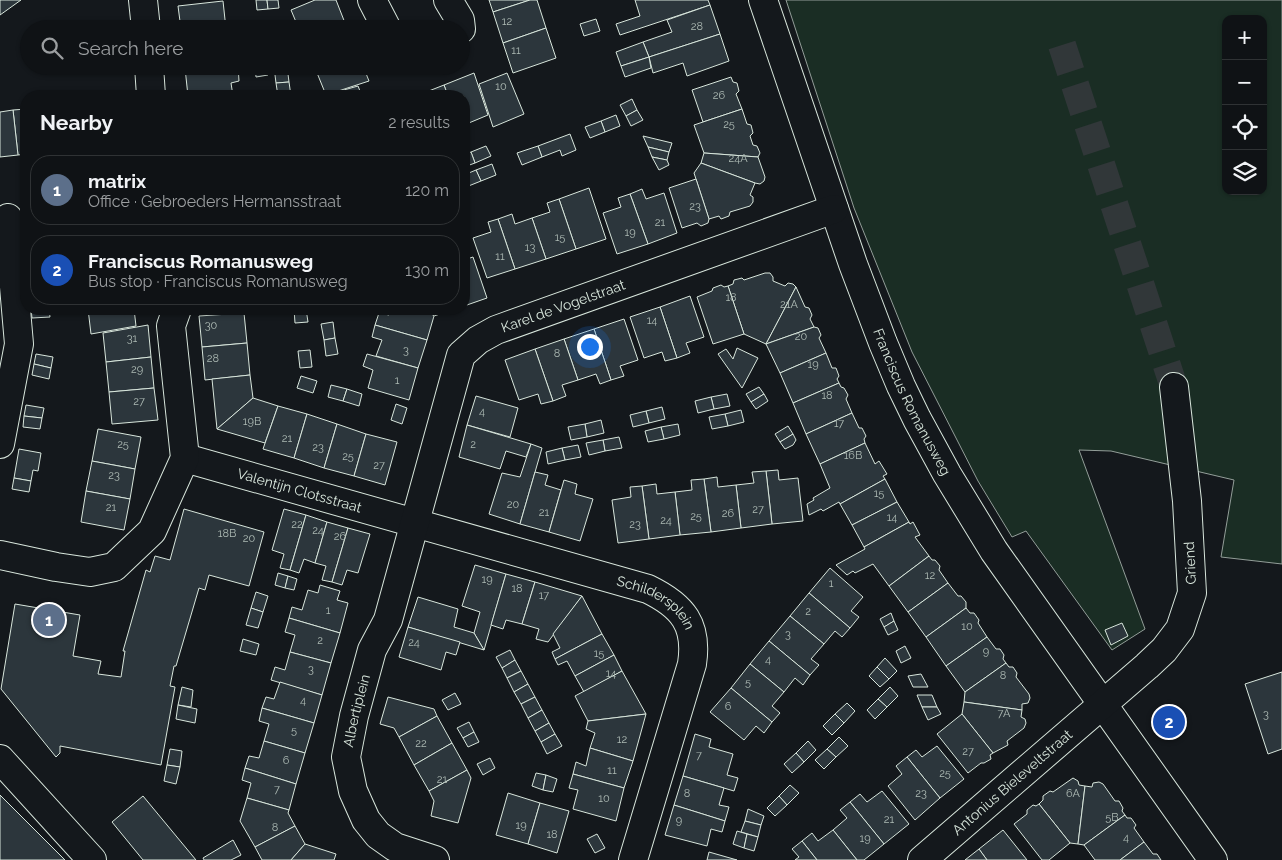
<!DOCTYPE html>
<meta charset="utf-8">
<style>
body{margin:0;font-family:Raleway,sans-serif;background:#181b1e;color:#f1f3f6}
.controls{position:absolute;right:15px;top:15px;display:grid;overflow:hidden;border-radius:10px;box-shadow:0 1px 4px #0004}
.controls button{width:45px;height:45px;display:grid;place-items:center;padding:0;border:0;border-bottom:1px solid #2f3234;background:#0f1215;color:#f1f3f6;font:25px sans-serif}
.you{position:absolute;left:589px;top:346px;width:18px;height:18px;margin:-12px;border:4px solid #fff;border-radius:50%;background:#1a73e8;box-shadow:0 0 0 8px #1a73e833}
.badge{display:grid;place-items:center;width:32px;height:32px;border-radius:50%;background:#7c3aed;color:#fff;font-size:16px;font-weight:700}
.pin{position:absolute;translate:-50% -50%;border:2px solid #fff;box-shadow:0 1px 5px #0006}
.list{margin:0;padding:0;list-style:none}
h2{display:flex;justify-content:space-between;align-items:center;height:65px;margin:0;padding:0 20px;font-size:21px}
h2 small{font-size:16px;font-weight:400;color:#9b9ea0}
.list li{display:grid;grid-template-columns:32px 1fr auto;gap:15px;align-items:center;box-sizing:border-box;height:70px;margin:0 10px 10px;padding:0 10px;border:1px solid #2f3234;border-radius:20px}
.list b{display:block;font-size:19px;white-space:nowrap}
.list p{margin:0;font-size:16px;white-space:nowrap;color:#9b9ea0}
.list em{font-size:16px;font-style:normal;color:#9b9ea0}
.icon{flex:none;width:28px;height:28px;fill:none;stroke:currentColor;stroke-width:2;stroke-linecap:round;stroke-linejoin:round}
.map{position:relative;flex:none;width:1282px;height:860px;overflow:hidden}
.search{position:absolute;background:#0f1215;box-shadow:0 1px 4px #0004;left:20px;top:20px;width:450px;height:55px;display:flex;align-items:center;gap:12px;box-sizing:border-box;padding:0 18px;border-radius:28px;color:#9b9ea0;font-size:19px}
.panel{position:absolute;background:#0f1215;box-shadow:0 1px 4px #0004;left:20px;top:90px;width:450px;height:225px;border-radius:20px}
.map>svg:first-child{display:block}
.green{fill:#1a2d24;stroke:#939e99;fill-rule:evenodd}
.building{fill:#2c363c;stroke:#d8e6dc}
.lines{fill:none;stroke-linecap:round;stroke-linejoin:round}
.minor-tunnel{stroke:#313739;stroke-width:28;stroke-dasharray:28 14;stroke-linecap:butt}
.minor-casing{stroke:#d8e6dc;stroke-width:30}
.minor{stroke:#14181c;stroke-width:28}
.labels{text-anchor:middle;stroke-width:4;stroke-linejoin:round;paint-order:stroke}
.number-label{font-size:11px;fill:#adbab4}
.street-label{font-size:14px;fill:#d8e6dc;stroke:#14181c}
</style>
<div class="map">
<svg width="1282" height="860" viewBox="0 0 1282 860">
<rect width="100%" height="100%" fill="#14181c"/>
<path class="green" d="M786 0H1282V564L1221 557 1234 480 1111 451 1079 450 1145 629 1112 650 1026 531 1012 537 978 481 912 352 854 208ZM1226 19H1263V191H1226Z"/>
<g class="building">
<polygon points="0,0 21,0 0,15"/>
<polygon points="256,0 267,0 268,9 257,10"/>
<polygon points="267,0 278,0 279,8 268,9"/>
<polygon points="315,0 336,0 345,23 330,29 299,29 291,10"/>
<polygon points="489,0 530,0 493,12"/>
<polygon points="530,0 537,0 546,28 503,43 493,12"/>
<polygon points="635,0 708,0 710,5 620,35 616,24 640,16"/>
<polygon points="223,1 226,29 181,29 178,6"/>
<polygon points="710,5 720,34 649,57 643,42 672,32 667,20"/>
<polygon points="596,19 600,31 584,36 580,24"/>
<polygon points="546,28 556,58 513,73 503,43"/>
<polygon points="720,34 729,61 687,76 683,63 653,73 649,57"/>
<polygon points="643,42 649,57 621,66 616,52"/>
<polygon points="649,57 651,68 625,77 621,66"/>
<polygon points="198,66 238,66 239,81 231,83 233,96 188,96 185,68"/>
<polygon points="255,66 268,66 268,75 256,77"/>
<polygon points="287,66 289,82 276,83 274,67"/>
<polygon points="319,66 363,66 369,81 326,95 315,68"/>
<polygon points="474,73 488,115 464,125 464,96 448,96 444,85"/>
<polygon points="507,73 524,114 493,127 479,84"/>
<polygon points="731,77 733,82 737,83 739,91 736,94 742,109 703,122 692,90"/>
<polygon points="289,82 291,96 278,96 276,83"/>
<polygon points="444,85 448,96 416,96"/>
<polygon points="358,86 362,96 323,96 326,95"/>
<polygon points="632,99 637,110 626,116 620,105"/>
<polygon points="26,109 26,154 18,155 13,110"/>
<polygon points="742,109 747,124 751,125 753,133 750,136 753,145 757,146 760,153 758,157 704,153 694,125"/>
<polygon points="13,110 18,155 0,157 0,112"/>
<polygon points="637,110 643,120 631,126 626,116"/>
<polygon points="616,115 620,126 605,132 601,121"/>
<polygon points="601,121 605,132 590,138 585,127"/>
<polygon points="570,134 576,150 562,156 560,150 542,157 538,146"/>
<polygon points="643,136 672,143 669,152 648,147"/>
<polygon points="486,146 491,156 475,163 471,152"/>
<polygon points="538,146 542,157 522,165 517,153"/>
<polygon points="648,147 669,152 667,160 652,157"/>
<polygon points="471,152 475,163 464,167 464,155"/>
<polygon points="704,153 758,157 765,177 764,181 760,184 755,183 701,163"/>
<polygon points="652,157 667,160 669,165 659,170"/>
<polygon points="701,163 755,183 750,195 753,197 753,202 750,206 730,212 729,216 721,219 719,216 709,219 694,173"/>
<polygon points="492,164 496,175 481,181 476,170"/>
<polygon points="476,170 481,181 466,187 464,175"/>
<polygon points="696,179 709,219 708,223 701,226 697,223 682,228 669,188"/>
<polygon points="589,188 606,239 576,249 559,199"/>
<polygon points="642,189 646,199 664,193 677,233 648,244 630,194"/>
<polygon points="630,194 648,244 617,254 603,213 621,207 618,198"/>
<polygon points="559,199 576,249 546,259 532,218 550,212 547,203"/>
<polygon points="512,214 515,224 532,218 546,259 515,269 498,219"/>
<polygon points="498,219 515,269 487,278 473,238 491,232 488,222"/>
<polygon points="473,257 487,298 464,306 464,260"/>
<polygon points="765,273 770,273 773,277 773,281 785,286 788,283 793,284 796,287 766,344 744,334 728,286 733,284 734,280 742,278 744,280"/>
<polygon points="721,285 724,287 728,286 744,334 713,344 697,297 712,291 713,288"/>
<polygon points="796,287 805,307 809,308 812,315 810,319 814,327 766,344"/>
<polygon points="690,296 704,337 686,343 690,353 677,358 660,307"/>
<polygon points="660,307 677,358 665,361 662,352 644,358 630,317"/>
<polygon points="31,309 49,309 50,317 32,318"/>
<polygon points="88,309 134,309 136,326 91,334"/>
<polygon points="210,309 256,309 256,312 211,315"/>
<polygon points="294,309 306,309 308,322 295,323"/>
<polygon points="391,309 426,309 434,316 427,340 375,325 379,313 389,315"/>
<polygon points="426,309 455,309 434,316"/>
<polygon points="244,313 247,343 202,347 199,316"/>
<polygon points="624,319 638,360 620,366 624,376 611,380 594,329"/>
<polygon points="333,322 335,338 324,340 321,324"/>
<polygon points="148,325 151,357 106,362 103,333"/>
<polygon points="375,325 427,340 418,368 376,356 382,340 372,337"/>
<polygon points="814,327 818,328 821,335 819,338 826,353 780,373 766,344"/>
<polygon points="594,329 611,380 600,384 596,374 578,380 564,339"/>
<polygon points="335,338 338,354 326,356 324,340"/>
<polygon points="564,339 578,380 562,385 566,396 553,401 535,349"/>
<polygon points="247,343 250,375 205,380 202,347"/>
<polygon points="737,348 758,358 742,388 718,354 726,349 733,359"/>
<polygon points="535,349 553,401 541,404 538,394 519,400 505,360"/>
<polygon points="310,350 312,367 300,368 298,351"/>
<polygon points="826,353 832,368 836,368 839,376 837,379 839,383 793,403 780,373"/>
<polygon points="36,354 53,357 51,368 34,364"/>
<polygon points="367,354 418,368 409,400 368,388 373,370 363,366"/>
<polygon points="151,357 154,388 109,392 106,362"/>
<polygon points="34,364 51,368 49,379 32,375"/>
<polygon points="250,375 253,398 217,429 212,379"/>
<polygon points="301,376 317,381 313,393 297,388"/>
<polygon points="839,383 841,387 844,388 848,395 846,399 852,413 806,434 793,403"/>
<polygon points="331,385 347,389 343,401 328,397"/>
<polygon points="759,387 764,394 751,402 746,394"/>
<polygon points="154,388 158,420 112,424 109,392"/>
<polygon points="347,389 362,394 359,406 343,401"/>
<polygon points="727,394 730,406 714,409 711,397"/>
<polygon points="764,394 768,401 756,409 751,402"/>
<polygon points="476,396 518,408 510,437 467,425"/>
<polygon points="711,397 714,409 698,413 695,401"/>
<polygon points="253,398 278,406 265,443 217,429"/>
<polygon points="396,404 407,408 402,424 391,420"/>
<polygon points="26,405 44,408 42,418 24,416"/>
<polygon points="278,406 307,414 294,458 263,449"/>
<polygon points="662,407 665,419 649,423 646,411"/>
<polygon points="741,410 744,422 728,426 725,414"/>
<polygon points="646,411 649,423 633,427 630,415"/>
<polygon points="852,413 859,428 862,428 866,436 864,439 865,443 820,464 806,434"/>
<polygon points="307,414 337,424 324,468 294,458"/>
<polygon points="725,414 728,426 712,429 709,417"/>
<polygon points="24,416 42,418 40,429 23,427"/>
<polygon points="601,420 604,433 587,437 585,424"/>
<polygon points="337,424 366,434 354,476 324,468"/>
<polygon points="585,424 587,437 571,440 568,427"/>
<polygon points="678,424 680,435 664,439 661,427"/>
<polygon points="467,425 531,444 526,457 506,451 500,469 459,457"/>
<polygon points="788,426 793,434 780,442 775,434"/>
<polygon points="661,427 664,439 648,442 645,431"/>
<polygon points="98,429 141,437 135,469 92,461"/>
<polygon points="366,434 397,442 385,485 354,476"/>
<polygon points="793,434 796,440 793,445 785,449 780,442"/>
<polygon points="619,437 622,448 605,451 603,440"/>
<polygon points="603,440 605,451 589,455 586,443"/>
<polygon points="865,443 875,464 879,461 887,474 883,476 885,479 840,504 839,502 823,511 821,509 809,515 807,504 814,500 813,498 830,488 820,464"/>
<polygon points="531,444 542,448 520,524 489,514 502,473 520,477"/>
<polygon points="578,445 581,457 565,460 562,448"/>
<polygon points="562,448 565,460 548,464 546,452"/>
<polygon points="19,449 41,453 38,471 33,470 31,481 14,478"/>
<polygon points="92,461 135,469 130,499 86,491"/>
<polygon points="778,470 779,480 798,478 803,521 772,524 766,471"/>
<polygon points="766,471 772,524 741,528 736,485 754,483 752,472"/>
<polygon points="535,472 548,475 545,485 561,490 549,532 520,524"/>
<polygon points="717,477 718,487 736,485 741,528 711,532 704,479"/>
<polygon points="14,478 31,481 29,492 12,489"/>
<polygon points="704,479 711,532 680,535 675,492 692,490 691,480"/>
<polygon points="885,479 897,502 852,525 840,504"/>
<polygon points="564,480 577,484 575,494 593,499 580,541 549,532"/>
<polygon points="656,484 657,494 675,492 680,535 649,539 642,486"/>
<polygon points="642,486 649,539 618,543 612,500 631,497 630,487"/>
<polygon points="86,491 130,499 124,530 81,522"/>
<polygon points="897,502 909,522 864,547 852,525"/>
<polygon points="184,509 264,532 249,586 209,575 205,590 199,588 176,666 174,666 170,686 175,687 161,765 60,746 60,753 56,757 1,689 15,604 80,615 73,656 101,661 98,674 121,677 125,651 123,651 146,570 150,572 155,556 170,560"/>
<polygon points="284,509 306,515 290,570 280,568 284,554 272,550"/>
<polygon points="306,515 327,522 315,563 304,559 299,573 290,570"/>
<polygon points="327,522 348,528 332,582 322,580 326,566 315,563"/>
<polygon points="909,522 910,524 913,522 920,535 915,537 929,556 889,586 873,564 855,573 853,571 847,575 836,565 865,549 864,547"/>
<polygon points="348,528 370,534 358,573 347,570 342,585 332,582"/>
<polygon points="929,556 932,560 935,560 940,566 939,570 948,583 908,612 889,586"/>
<polygon points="475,565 506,574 484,650 474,633 480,612 462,606"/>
<polygon points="830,568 863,597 851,611 859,617 850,628 809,593"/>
<polygon points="278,573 288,576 285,588 275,585"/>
<polygon points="506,574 535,582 522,624 506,620 503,629 491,625"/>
<polygon points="288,576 297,579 294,590 285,588"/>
<polygon points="535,582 582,596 548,642 536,639 539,629 522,624"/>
<polygon points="948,583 958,596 961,596 966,602 966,608 926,637 908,612"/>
<polygon points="320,585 340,591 337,600 348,603 340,633 289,618 292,607 302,610 308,590 318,593"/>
<polygon points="256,592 268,596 263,612 251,608"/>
<polygon points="809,593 850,628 842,637 835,631 824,644 790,616"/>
<polygon points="582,596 602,634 555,659 552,652 560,648 553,634"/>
<polygon points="418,597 458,609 454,627 474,633 484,650 408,627"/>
<polygon points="251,608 263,612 258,628 246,625"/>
<polygon points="966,608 970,613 974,613 979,620 978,623 987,637 946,666 926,637"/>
<polygon points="891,613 894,621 884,627 880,619"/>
<polygon points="790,616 824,644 811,659 819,665 810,675 769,641"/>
<polygon points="289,618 340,633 331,663 290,652 295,635 285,632"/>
<polygon points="894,621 898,630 888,635 884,627"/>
<polygon points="1122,623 1128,636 1111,645 1105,630"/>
<polygon points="408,627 460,642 456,655 446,652 441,670 399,657"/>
<polygon points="602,634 614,655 575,676 567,661 558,665 555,659"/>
<polygon points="987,637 996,649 1000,649 1004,655 1003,659 1006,663 965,692 946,666"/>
<polygon points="243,639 259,644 256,655 240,651"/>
<polygon points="769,641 810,675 803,685 795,678 784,692 750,664"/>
<polygon points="905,646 911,658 901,663 896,651"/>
<polygon points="510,650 515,660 502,668 496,657"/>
<polygon points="290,652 331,663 322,695 271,680 275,667 285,670"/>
<polygon points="614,655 622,671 584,692 575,676"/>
<polygon points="885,658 897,671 889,679 877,667"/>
<polygon points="515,660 521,671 507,678 502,668"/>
<polygon points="1006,663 1009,667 1013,667 1017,673 1016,677 1029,694 1030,698 1028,703 1022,704 1022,710 964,702 965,692"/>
<polygon points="750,664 784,692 772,706 780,713 772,722 731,688"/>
<polygon points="877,667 889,679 880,687 869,676"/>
<polygon points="521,671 528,684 514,692 507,678"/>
<polygon points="622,671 646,714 588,721 575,696"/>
<polygon points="1282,672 1282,749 1268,754 1245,684"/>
<polygon points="921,674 928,687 913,687 908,676"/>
<polygon points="280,682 322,695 314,723 262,708 266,697 274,699"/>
<polygon points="528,684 535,697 521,704 514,692"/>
<polygon points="182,687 193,690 191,707 178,705"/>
<polygon points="890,687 898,696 887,707 878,699"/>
<polygon points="731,688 772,722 764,733 756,726 744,740 710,712"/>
<polygon points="455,693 461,704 448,710 442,700"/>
<polygon points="917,695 932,695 937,707 922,707"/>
<polygon points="388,697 434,709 437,716 399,737 394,728 380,724"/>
<polygon points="535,697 542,710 528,718 521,704"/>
<polygon points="878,699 887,707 875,719 867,710"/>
<polygon points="964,702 1022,710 1021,717 1025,719 1026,723 1024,728 1007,741 1008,745 993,753 962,714"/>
<polygon points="847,703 855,711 844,723 835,714"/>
<polygon points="178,705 197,709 195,723 176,719"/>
<polygon points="922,707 937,707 941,714 928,720"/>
<polygon points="262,708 314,723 305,753 264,741 269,724 259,721"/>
<polygon points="542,710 549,723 535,731 528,718"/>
<polygon points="646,714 633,761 590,748 595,733 586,729 588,721"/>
<polygon points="835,714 844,723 832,735 823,726"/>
<polygon points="962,714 993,753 990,755 991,759 984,763 981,763 968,773 937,734"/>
<polygon points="437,716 452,743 414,765 399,737"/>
<polygon points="469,722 474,732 463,738 457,728"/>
<polygon points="549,723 555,734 541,742 535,731"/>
<polygon points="474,732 479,742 468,747 463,738"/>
<polygon points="555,734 562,746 547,754 541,742"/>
<polygon points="695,734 711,739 709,747 733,754 727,775 738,778 734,791 683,776"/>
<polygon points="839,737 848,746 836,757 827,749"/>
<polygon points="264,741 305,753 296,784 245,768 249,756 259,758"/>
<polygon points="808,741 816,750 804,762 796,753"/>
<polygon points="452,743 467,770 429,791 414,765"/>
<polygon points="937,746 964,779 940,798 907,757 916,750 922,757"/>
<polygon points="590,748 633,761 624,788 573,774 576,762 586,766"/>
<polygon points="170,749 182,751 180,767 167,765"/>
<polygon points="827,749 836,757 824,769 815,760"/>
<polygon points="796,753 804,762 792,773 784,764"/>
<polygon points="907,757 940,798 915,820 888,786 902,774 896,766"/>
<polygon points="490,758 495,768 483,775 477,764"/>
<polygon points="167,765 180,767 176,784 164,781"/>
<polygon points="245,768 296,784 289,810 247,798 251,783 242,780"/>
<polygon points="467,770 471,778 458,823 431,816 434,801 429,791"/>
<polygon points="536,773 546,775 543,790 532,786"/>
<polygon points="573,774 624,788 616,821 573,809 578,790 569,788"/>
<polygon points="546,775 557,779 553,792 543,790"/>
<polygon points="683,776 724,788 719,805 729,807 725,821 674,805"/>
<polygon points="1073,778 1078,781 1079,785 1085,786 1078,844 1070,843 1039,804 1043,800 1043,796 1050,791 1053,792"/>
<polygon points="1099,782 1103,784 1115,801 1119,801 1123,808 1122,811 1125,815 1084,845 1078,844 1085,786 1092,787 1093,783"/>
<polygon points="790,785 799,793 787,805 779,796"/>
<polygon points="882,791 909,824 884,844 850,802 860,794 867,802"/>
<polygon points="508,793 540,803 528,844 496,835"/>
<polygon points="0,795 65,860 0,860"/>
<polygon points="143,796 196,860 143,860 112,822"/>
<polygon points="779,796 787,805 775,816 767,808"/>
<polygon points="247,798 289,810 288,813 295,826 255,847 240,821"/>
<polygon points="850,802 884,844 864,860 857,860 833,830 847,818 840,810"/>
<polygon points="540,803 569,811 557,853 528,844"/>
<polygon points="1039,804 1070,843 1049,860 1042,860 1014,824 1027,814 1027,810 1033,805 1036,806"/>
<polygon points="674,805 725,821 722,832 711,829 707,846 665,835"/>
<polygon points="748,809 764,816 761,825 745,821"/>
<polygon points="1125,815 1127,818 1131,818 1136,825 1134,828 1144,842 1120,860 1095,860 1084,845"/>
<polygon points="745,821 761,825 758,837 741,832"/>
<polygon points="295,826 305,844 291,860 262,860 255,847"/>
<polygon points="833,830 857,860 817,860 802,841 812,833 818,841"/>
<polygon points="1003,830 1027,860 987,860 979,849"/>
<polygon points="737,831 747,834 744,848 733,844"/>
<polygon points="597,834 605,848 595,853 587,839"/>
<polygon points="747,834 758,837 754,851 744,848"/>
<polygon points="233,840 241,855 231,860 204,860 203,858"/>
<polygon points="802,841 817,860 795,860 799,857 792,849"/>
<polygon points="1144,842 1153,854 1157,854 1161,860 1120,860"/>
<polygon points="305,844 336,854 334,860 291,860"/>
<polygon points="979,849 987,860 965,860"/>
<polygon points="709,852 737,860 707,860"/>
</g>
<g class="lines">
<polyline class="minor-tunnel" points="1062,45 1174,387"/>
<defs>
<g id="minor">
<polyline points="143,0 146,29"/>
<polyline points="372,0 387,29"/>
<polyline points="448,0 460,20 461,29"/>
<path id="s1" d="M763 0 853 264 883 343 901 386 917 419 947 474 994 551 1213 860"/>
<polyline points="149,66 151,96"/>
<polyline points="0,444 19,344 8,218"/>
<path id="s2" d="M185 458 648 589C683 606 698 625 692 664L633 860"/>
<polyline points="0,555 56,567 90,572 114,567 152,531 185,458 171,326 177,309"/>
<polyline points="0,759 92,860"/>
<path id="s3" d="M435 860 395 847 378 835 366 820 353 791 346 757 354 716 372 650 388 620 461 355 478 340 496 330 834 209"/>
<path id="s4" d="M922 860 1147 666 1164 650 1180 629 1192 593 1187 501 1174 387"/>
</g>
</defs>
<use href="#minor" class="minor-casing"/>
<use href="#minor" class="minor"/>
</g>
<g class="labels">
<g class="number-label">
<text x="507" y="25">12</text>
<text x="697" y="30">28</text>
<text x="516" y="54">11</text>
<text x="501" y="90">10</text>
<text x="719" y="99">26</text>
<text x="729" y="128">25</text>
<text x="738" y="162">24A</text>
<text x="695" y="210">23</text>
<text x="660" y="226">21</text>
<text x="630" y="236">19</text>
<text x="560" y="241">15</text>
<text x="530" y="251">13</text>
<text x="500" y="260">11</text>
<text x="731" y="301">18</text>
<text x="789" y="308">21A</text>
<text x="652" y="324">14</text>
<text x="211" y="329">30</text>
<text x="801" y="340">20</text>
<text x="132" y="342">31</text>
<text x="406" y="354">3</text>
<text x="557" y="357">8</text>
<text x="213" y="362">28</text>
<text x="813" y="368">19</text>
<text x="137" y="373">29</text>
<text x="397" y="384">1</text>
<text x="827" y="399">18</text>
<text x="139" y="405">27</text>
<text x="482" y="415">4</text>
<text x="252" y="425">19B</text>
<text x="839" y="427">17</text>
<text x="287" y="442">21</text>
<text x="123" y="448">25</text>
<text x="473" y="448">2</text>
<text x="318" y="451">23</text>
<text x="853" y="459">16B</text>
<text x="348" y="460">25</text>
<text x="379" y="469">27</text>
<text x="114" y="479">23</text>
<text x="879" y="497">15</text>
<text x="513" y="508">20</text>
<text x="111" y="511">21</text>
<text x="758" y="513">27</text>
<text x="544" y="516">21</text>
<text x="728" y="517">26</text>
<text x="696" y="520">25</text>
<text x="892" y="521">14</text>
<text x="666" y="524">24</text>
<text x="297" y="528">22</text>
<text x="635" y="528">23</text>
<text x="318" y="534">24</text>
<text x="227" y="537">18B</text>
<text x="340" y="540">26</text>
<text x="249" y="542">20</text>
<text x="930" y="579">12</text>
<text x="487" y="583">19</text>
<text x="831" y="587">1</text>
<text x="517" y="592">18</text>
<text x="544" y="599">17</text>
<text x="328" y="614">1</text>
<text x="808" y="615">2</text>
<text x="967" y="630">10</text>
<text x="788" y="638">3</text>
<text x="320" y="644">2</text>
<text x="414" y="646">24</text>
<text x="986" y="655">9</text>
<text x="599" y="657">15</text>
<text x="768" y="663">4</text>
<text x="311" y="673">3</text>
<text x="611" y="677">14</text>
<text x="1003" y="679">8</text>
<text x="748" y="686">5</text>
<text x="303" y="704">4</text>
<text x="728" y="710">6</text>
<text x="1004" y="717">7A</text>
<text x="1266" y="718">3</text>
<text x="294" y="734">5</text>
<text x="622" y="743">12</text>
<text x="421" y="747">22</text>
<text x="968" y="755">27</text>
<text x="699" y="759">7</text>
<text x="286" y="764">6</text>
<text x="612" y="774">11</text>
<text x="945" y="777">25</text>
<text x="442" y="783">21</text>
<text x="277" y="793">7</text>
<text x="687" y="797">8</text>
<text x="921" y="797">23</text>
<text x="1073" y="797">6A</text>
<text x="604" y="802">10</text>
<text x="1112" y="821">5B</text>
<text x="889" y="823">21</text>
<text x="679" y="824">9</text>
<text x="521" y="829">19</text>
<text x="275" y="831">8</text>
<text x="552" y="838">18</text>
<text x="1126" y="841">4</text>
<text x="865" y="842">19</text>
</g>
<g class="street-label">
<text dy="5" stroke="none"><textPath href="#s3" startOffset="682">Karel de Vogelstraat</textPath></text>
<text dy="5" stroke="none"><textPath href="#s1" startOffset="429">Franciscus Romanusweg</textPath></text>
<text dy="5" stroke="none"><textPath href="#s2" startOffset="119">Valentijn Clotsstraat</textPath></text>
<text transform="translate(1190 563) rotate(-93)" y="5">Griend</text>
<text dy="5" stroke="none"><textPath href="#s2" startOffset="495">Schildersplein</textPath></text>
<text dy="5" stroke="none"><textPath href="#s3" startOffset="196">Albertiplein</textPath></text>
<text dy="5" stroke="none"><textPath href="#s4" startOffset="119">Antonius Bieleveltstraat</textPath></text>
</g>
</g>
</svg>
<div class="controls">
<button>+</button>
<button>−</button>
<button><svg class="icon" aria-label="locate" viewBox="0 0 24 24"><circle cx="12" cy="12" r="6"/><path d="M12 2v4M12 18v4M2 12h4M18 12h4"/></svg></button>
<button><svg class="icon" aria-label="layers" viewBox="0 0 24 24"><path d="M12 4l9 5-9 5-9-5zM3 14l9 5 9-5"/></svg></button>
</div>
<div class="you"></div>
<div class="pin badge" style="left:49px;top:620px;background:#5c6f8a">1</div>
<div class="pin badge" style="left:1169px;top:722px;background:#1a4fb4">2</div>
<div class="search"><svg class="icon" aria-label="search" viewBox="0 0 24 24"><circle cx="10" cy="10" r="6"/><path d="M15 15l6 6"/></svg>Search here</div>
<section class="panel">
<h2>Nearby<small>2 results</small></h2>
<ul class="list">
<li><span class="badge" style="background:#5c6f8a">1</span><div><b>matrix</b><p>Office · Gebroeders Hermansstraat</p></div><em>120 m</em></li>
<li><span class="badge" style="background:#1a4fb4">2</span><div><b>Franciscus Romanusweg</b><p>Bus stop · Franciscus Romanusweg</p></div><em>130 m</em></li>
</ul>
</section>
</div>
